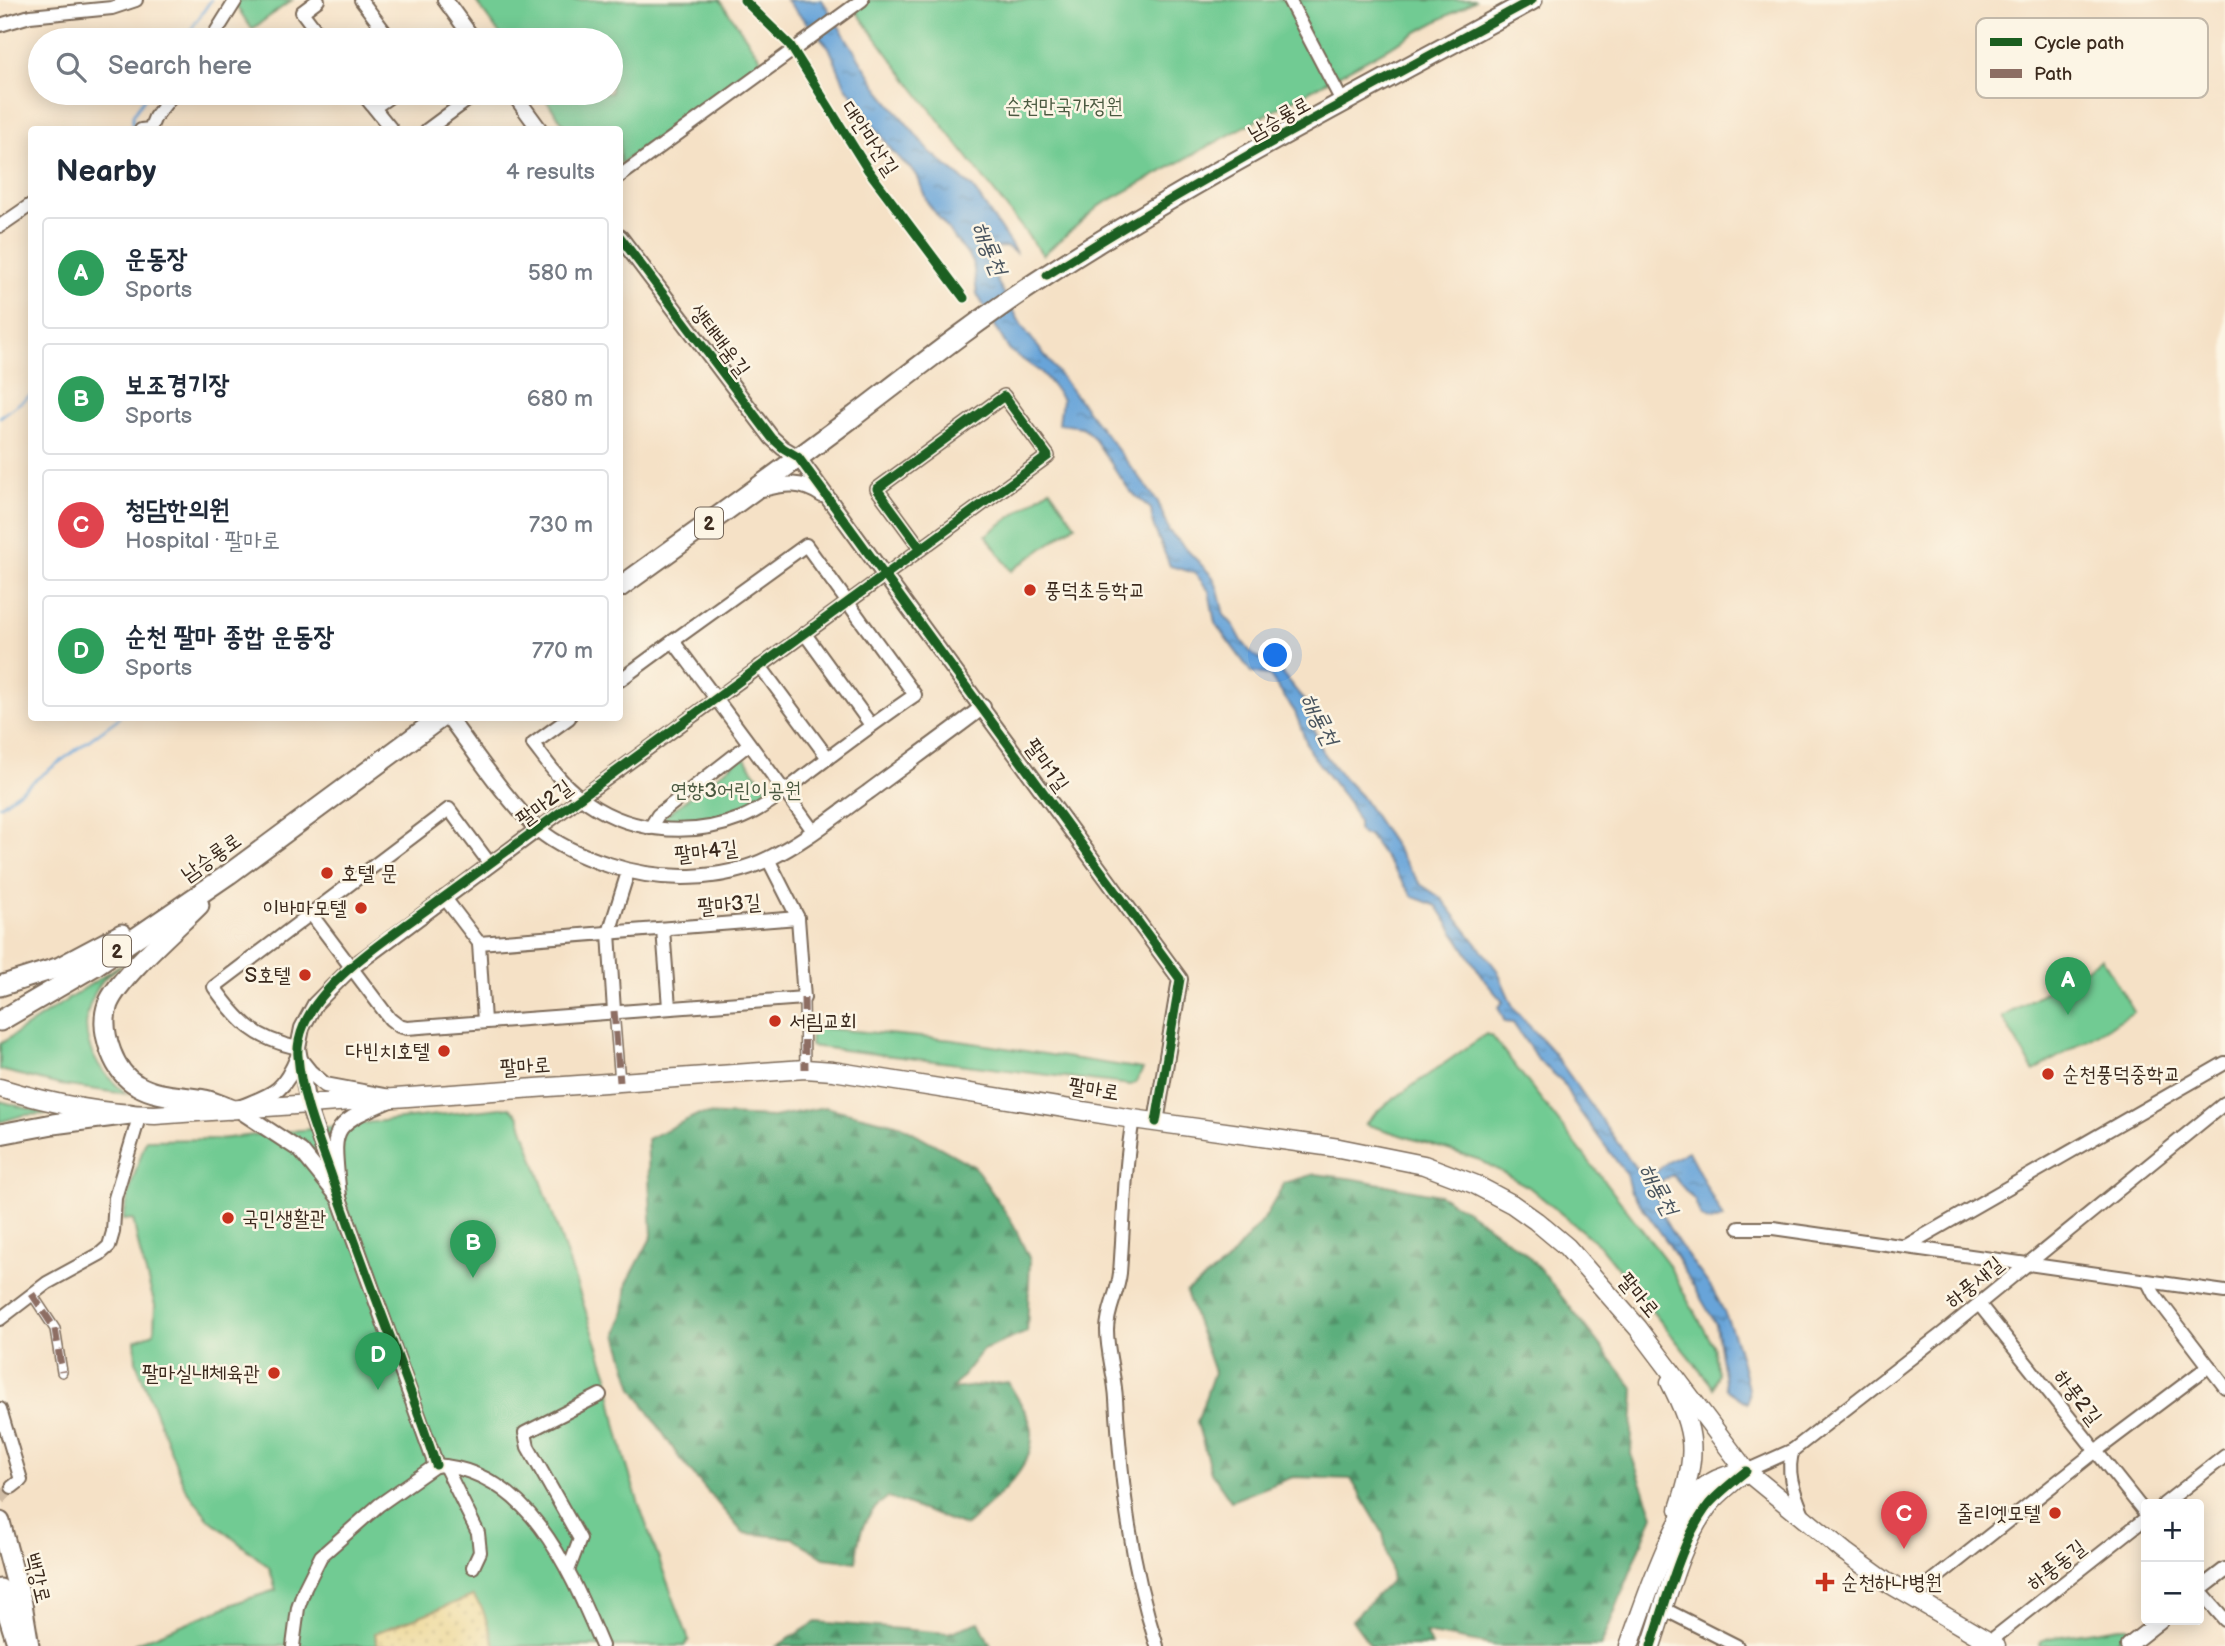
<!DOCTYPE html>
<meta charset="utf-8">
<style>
body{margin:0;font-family:"Balsamiq Sans","Poor Story",sans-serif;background:#f2f2f3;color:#1f2937}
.controls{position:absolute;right:21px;bottom:21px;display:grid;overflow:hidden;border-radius:7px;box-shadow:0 4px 18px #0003}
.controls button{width:63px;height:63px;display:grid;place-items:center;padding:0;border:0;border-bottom:2px solid #e0e1e3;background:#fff;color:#1f2937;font:35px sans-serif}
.you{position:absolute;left:1276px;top:656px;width:24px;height:24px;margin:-18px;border:5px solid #fff;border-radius:50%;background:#1a73e8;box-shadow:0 0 0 10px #1a73e833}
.badge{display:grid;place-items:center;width:46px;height:46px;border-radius:50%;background:#0b8043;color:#fff;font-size:23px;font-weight:700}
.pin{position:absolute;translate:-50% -58px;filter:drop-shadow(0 2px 4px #0008)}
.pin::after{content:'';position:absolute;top:37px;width:24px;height:21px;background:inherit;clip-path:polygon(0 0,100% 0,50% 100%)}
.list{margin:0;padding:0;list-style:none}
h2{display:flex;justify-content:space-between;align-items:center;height:91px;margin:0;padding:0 28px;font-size:30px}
h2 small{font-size:23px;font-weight:400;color:#747a83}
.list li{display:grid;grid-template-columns:46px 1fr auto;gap:21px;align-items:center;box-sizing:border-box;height:112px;margin:0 14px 14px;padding:0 14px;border:2px solid #e0e1e3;border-radius:7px}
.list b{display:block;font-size:26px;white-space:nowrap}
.list p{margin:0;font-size:23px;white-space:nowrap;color:#747a83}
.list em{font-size:23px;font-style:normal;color:#747a83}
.icon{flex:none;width:38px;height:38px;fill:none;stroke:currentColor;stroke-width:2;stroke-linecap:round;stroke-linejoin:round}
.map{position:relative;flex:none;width:2225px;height:1646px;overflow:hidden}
.search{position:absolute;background:#fff;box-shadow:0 4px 18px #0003;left:28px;top:28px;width:595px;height:77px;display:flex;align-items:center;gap:18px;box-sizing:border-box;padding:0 24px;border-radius:38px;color:#747a83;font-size:26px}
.panel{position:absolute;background:#fff;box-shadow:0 4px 18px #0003;left:28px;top:126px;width:595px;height:595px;border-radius:7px}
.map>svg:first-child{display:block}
.green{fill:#71cb93;stroke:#567a58;stroke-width:2}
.forest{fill:url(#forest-firs);stroke:#4c6c4e;stroke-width:2}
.sand{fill:url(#sand-dots);stroke:#94825e;stroke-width:2}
.water{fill:url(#water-ripples);stroke:#51677c;stroke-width:2}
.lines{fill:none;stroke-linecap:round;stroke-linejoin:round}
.stream{stroke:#67a4d9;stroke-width:2.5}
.minor-tunnel{stroke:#d0bca4;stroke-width:12;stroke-dasharray:12 6;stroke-linecap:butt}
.pedestrian-casing{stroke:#7c6a59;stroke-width:12}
.minor-casing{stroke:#7c6a59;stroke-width:16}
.tertiary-casing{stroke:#7c6a59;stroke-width:18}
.secondary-casing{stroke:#7c6a59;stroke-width:21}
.primary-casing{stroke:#7c6a59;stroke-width:23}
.pedestrian{stroke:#fff;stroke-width:9}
.minor{stroke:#fff;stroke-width:12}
.tertiary{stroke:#fff;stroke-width:14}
.secondary{stroke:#fff;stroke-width:18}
.primary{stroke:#fff;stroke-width:19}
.quiet{stroke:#8d6e63;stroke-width:7;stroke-dasharray:14 7;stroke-linecap:butt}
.cycleway-casing{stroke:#fcf5e5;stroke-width:13}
.cycleway{stroke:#1b5e20;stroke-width:9}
.poi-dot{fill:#c8321e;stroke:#fcf5e5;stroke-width:2.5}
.labels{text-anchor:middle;stroke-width:5;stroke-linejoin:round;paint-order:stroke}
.shield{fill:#fcf5e5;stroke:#75675a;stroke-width:2}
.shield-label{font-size:19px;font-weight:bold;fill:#3b2a1e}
.park-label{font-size:21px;fill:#4b5a41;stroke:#fcf5e5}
.street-label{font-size:21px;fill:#3b2a1e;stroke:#fcf5e5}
.poi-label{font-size:21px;fill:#3b2a1e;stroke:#fcf5e5;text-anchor:start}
.water-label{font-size:23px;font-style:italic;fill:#4a555f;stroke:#fcf5e5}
.key{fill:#fcf5e5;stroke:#c2b8a9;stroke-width:2}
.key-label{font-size:19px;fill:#3b2a1e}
</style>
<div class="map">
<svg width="2225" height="1646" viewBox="0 0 2225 1646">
<defs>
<pattern id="forest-firs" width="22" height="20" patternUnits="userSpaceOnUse" patternTransform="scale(1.75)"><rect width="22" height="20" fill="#5caf7d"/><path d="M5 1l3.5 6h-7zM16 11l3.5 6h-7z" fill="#4d8f66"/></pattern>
<pattern id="sand-dots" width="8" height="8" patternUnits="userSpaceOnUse" patternTransform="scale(1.75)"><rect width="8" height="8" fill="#eeda9e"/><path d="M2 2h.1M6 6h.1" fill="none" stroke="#cdbb88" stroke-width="1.8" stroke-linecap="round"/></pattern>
<pattern id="water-ripples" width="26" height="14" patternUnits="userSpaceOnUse" patternTransform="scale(1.75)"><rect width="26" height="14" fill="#67a4d9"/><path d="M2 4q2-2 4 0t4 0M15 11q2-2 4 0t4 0" fill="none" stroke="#5686af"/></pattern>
</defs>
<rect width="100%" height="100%" fill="#fcf5e5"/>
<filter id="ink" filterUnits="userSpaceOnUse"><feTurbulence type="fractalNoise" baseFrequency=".0143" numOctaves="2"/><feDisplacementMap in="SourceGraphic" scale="14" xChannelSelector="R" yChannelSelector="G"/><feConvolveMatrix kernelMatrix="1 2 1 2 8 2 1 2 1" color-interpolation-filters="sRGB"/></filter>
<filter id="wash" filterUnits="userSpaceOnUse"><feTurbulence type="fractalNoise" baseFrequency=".00686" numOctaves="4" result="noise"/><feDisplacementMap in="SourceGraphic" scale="28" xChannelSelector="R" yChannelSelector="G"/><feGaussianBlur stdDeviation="1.57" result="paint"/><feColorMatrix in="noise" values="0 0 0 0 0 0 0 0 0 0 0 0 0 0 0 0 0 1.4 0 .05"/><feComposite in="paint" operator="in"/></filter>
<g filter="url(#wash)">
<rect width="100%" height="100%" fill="#f5e1c6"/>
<g class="green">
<polygon points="236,0 292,0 252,29 234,3"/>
<polygon points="475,0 720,0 763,62 620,164 620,130 567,129 541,93 611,93 611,40 504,40"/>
<polygon points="852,0 1476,0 1099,206 1043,255 893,61 857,12"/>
<polygon points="1050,489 1075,525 1011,571 986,535"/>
<path d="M743 756 771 794C731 822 709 822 662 827L661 819Z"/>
<polygon points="2102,958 2134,1012 2034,1071 2002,1017"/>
<path d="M129 959C120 967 105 975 100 984 72 1028 90 1065 127 1094L60 1085 0 1070V1044Z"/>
<polygon points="811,1027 953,1040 1143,1069 1136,1082 1131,1085 810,1046"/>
<polygon points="1486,1034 1492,1036 1667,1262 1713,1345 1718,1373 1714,1388 1599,1245 1529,1187 1480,1160 1365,1124 1381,1108"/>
<polygon points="0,1101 48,1114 24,1115 0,1122"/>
<path d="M510 1107 519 1116 608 1376C619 1467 658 1554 689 1640L684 1646H135L134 1644 241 1601 276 1590 269 1567 209 1519 185 1488 136 1362 135 1340 154 1333 155 1305 140 1253 133 1219 123 1220 131 1185 146 1140 219 1139Z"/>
<polygon points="2120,1627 2128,1627 2128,1633 2110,1646 2039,1646 2041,1641 2049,1638"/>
</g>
<g class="forest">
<path d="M825 1107 900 1125 975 1167 1012 1222 1030 1260 1027 1332 983 1350 952 1389 1008 1382C1014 1393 1032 1419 1032 1431 1035 1471 991 1501 965 1526L888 1497C864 1514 858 1533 856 1562L824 1558 793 1538 743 1533 680 1459 633 1388 617 1334 624 1311 627 1283 652 1236 647 1139 699 1114 773 1117Z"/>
<polygon points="1315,1174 1355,1179 1439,1195 1470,1213 1524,1252 1540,1269 1634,1389 1631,1454 1653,1515 1601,1646 1498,1646 1425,1633 1431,1646 1371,1646 1352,1620 1392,1580 1383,1533 1351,1479 1293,1477 1231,1501 1211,1472 1197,1422 1214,1372 1186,1292 1226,1263 1266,1216 1284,1183"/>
<polygon points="816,1622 948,1633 979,1622 991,1646 777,1646"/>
</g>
<polygon class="sand" points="473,1596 482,1608 495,1646 377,1646 375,1633"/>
<path class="water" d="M786 0H822L880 91 929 151 973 188 1017 254 1007 247 986 248 996 279 1022 326 1158 502 1169 531 1213 577 1218 589 1224 615 1234 626 1242 641 1253 655 1281 672 1303 699 1321 749 1339 773 1361 796 1420 884 1441 898 1497 970 1514 1009 1553 1052 1644 1180 1670 1161 1688 1151 1723 1218 1710 1222 1701 1217 1695 1201 1672 1175 1659 1182C1658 1187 1657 1193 1658 1198 1659 1224 1699 1269 1713 1291 1728 1316 1736 1339 1743 1367 1745 1378 1751 1393 1747 1403L1726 1389 1716 1324 1668 1243 1630 1190 1626 1174 1575 1105 1562 1081 1539 1061 1513 1023 1505 1022 1498 1007 1503 1002 1485 981 1437 906 1413 897 1369 835H1363L1358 830V821L1349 803 1310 752 1295 712 1269 675 1251 672 1215 623 1209 591 1195 573 1170 566 1153 525 1151 509 1130 491 1093 437 1082 427 1059 424 1062 400 1055 389 1042 373 1009 350 977 294 973 262 927 202 917 175 893 152 845 85 829 47Z"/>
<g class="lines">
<g class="stream">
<polyline points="184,40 211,0"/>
<polyline points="132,130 133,115 148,93"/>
<polyline points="0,417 32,394"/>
<polyline points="0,806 119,718"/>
</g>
</g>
</g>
<g filter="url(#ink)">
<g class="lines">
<polyline class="minor-tunnel" points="0,1499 12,1487"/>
<defs>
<g id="pedestrian">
<polyline points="804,998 805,1069"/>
<polyline points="614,1011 620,1082"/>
<polyline points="32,1294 55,1329 62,1372"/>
</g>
<g id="minor">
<polyline points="318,0 302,12 323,40"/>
<polyline points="361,0 391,40"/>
<polyline points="1289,0 1343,103"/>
<polyline points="0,25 30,16 112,8 136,0"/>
<polyline points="211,40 236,0"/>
<polyline points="362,93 392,130"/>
<polyline points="375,107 395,93"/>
<polyline points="141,130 150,129 155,117 174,93"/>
<polyline points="427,130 477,93"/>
<polyline points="620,176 862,0"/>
<polyline points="0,226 32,204"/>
<polyline points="805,634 871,725"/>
<polyline points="760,666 828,758"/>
<polyline points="620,680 673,641"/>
<path d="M569 718 533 744C547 762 560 782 579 796 624 832 687 839 741 818 768 807 792 785 816 767 848 743 881 718 915 695L806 545 673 641C720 704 768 768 814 832"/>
<polyline points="650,828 658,815 749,744"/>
<polyline points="538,829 1048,456 1004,396 877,489 921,549"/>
<polyline points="444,897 479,943 484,1021"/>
<polyline points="311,914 390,1019 399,1026 407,1028 804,998 798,918 768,859"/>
<polyline points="663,929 669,1007"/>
<polyline points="479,943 798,918"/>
<polyline points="614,1011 609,933 628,872"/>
<path d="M298 1048C255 1039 239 1022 214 987L449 809 490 864"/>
<path d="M1133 1119C1124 1170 1124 1221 1120 1273 1118 1293 1107 1310 1107 1330 1107 1353 1115 1376 1116 1399 1121 1482 1131 1566 1157 1646"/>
<polyline points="1739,1228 1773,1228 2225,1292"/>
<polyline points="1906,1246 2225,1063"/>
<polyline points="2148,1282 2154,1294 2225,1387"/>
<polyline points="1979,1304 2146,1514"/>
<polyline points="0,1319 47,1283 100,1254 109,1246 113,1232 115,1198 140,1114"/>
<polyline points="0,1409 21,1480 12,1487"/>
<path d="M1793 1450C1785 1473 1795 1494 1804 1517"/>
<polyline points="445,1466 478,1533 480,1552 473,1567"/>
<polyline points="1746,1471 1793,1450 1943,1333 2225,1103"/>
<polyline points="2164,1504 2225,1456"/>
<polyline points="568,1571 580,1539 528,1447 525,1433 600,1395"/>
<polyline points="2199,1590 2225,1620"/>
<polyline points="1911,1598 2096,1451 2209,1366"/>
<polyline points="1664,1609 1737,1646"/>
<polyline points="1989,1642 2146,1518"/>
<path d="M293 1646 298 1608 305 1588 321 1556 379 1505 436 1465C530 1471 570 1571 602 1646"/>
</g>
<g id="tertiary">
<polyline points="445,0 474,40"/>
<polyline points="513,93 540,130"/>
<polyline points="620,237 772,438 783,448 798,457 1180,979 1156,1122"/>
<path d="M762 489C785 483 802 481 822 495"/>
<path d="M449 718C475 752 507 802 539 830 559 847 584 857 609 865 660 882 722 882 770 858 805 841 836 815 867 793 906 764 945 736 983 707"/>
<path d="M298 1057 310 1072 325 1085 395 1098C325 1127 333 1126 339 1198L301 1151 237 1109C273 1094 282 1095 298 1057Z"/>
<polyline points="436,1465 339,1198 308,1105 298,1048 302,1028 315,1004 351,968 538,829"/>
<polyline points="2199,1590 2225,1570"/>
<polyline points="2128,1646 2161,1620"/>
</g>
<g id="secondary">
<path d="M0 1088C49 1103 103 1114 155 1115L805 1069 833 1071 1133 1119 1339 1148 1424 1165 1474 1184 1512 1204 1536 1221 1567 1247 1638 1328 1746 1471 1845 1552 1885 1581 1996 1646"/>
<path d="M1670 1382C1697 1435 1697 1453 1679 1509"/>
<path d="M1629 1646C1643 1608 1676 1502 1710 1483 1721 1476 1733 1474 1746 1471"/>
<path d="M1651 1646C1667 1600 1678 1546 1708 1506 1717 1494 1731 1484 1743 1473"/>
</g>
<g id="primary">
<path d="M620 587C698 531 776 475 853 417 917 368 980 318 1047 275 1203 174 1369 89 1532 0"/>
<path d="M199 905C176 928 119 977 108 1004 102 1020 105 1036 111 1052 116 1065 124 1078 137 1085 157 1097 182 1096 205 1100 214 1102 222 1106 230 1109"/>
<polyline points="0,986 60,967 122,934"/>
<polyline points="0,1021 96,965 229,874 440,718"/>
<polyline points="0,1134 53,1124 130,1114"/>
<polyline points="0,1522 22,1604 29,1646"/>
<polyline points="0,1589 18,1646"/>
</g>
</defs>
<use href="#pedestrian" class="pedestrian-casing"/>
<use href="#minor" class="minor-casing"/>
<use href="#tertiary" class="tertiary-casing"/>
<use href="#secondary" class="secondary-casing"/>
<use href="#primary" class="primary-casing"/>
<use href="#pedestrian" class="pedestrian"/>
<use href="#minor" class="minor"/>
<use href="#tertiary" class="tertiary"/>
<use href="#secondary" class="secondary"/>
<use href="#primary" class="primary"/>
<g class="quiet">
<polyline points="804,998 805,1069"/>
<polyline points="614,1011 620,1082"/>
<polyline points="32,1294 55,1329 62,1372"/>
</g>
<defs>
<g id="cycleway">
<polyline points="744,0 790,45 868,170 964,298"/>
<polyline points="620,237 772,438 783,448 798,457 1180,979 1156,1122"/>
<path d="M1047 275C1204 175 1369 89 1532 0"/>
<path d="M436 1465C404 1367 364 1272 331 1174 318 1137 301 1097 298 1056 297 1047 300 1034 304 1025 324 976 402 929 444 897L1048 456 1004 396 877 489 921 549"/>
<path d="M1651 1646C1666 1603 1681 1539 1709 1504 1720 1492 1734 1481 1746 1471"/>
</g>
</defs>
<use href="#cycleway" class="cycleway-casing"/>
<use href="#cycleway" class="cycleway"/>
</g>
</g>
<g class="poi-dot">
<circle cx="1030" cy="590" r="7"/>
<circle cx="327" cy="873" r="7"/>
<circle cx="361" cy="908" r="7"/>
<circle cx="305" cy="975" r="7"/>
<circle cx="775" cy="1021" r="7"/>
<circle cx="444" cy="1051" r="7"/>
<circle cx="2048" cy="1074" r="7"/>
<circle cx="228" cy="1218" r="7"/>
<circle cx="274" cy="1373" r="7"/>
<circle cx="2055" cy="1513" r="7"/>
<path d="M1821.5 1571.5h7v7h7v7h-7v7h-7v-7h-7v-7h7z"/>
</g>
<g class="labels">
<g class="shield">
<rect x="695" y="507.5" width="28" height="31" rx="5"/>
<rect x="103" y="935.5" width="28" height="31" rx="5"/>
</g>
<g class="shield-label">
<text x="709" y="530">2</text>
<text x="117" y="958">2</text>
</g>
<g class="park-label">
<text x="1064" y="113">순천만국가정원</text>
<text x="736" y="797">연향3어린이공원</text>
</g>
<g class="street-label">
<text transform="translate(1279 118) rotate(-29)" y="7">남승룡로</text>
<text transform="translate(870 138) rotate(56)" y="7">대안마산길</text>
<text transform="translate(720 340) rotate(53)" y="7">생태배움길</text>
<text transform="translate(1047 765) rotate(54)" y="7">팔마1길</text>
<text transform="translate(544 803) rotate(-37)" y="7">팔마2길</text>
<text transform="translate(706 851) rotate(-7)" y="7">팔마4길</text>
<text transform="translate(211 857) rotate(-35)" y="7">남승룡로</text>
<text transform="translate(729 904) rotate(-5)" y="7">팔마3길</text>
<text transform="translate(525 1066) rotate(-4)" y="7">팔마로</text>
<text transform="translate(1094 1089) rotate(9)" y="7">팔마로</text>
<text transform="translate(1974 1282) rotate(-40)" y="7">하풍새길</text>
<text transform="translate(1639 1295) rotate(50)" y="7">팔마로</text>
<text transform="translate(2078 1397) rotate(52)" y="7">하풍2길</text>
<text transform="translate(2056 1565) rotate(-38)" y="7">하풍동길</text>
<text transform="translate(38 1578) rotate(76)" y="7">백강로</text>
</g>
<g class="poi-label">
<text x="1044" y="597">풍덕초등학교</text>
<text x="341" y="880">호텔 문</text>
<text x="347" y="915" text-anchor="end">이바마모텔</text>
<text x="291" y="982" text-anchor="end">S호텔</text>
<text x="789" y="1028">서림교회</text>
<text x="430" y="1058" text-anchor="end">다빈치호텔</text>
<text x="2062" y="1081">순천풍덕중학교</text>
<text x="242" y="1225">국민생활관</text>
<text x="260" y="1380" text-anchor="end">팔마실내체육관</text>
<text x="2041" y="1520" text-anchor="end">줄리엣모텔</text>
<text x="1841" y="1589">순천하나병원</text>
</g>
<g class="water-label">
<text transform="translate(990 248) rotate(67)" y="8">해룡천</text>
<text transform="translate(1320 719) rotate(63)" y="8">해룡천</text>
<text transform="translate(1659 1189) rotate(61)" y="8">해룡천</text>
</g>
</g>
<rect x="1976" y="18" width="232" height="80" rx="10" class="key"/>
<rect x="1990" y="38" width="32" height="8" fill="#1b5e20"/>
<rect x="1990" y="69" width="32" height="9" fill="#8d6e63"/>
<g class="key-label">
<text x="2034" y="49">Cycle path</text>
<text x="2034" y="80">Path</text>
</g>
</svg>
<div class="controls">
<button>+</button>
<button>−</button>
</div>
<div class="you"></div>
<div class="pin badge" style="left:2068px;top:1015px;background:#2e9e5b">A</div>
<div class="pin badge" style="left:473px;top:1278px;background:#2e9e5b">B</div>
<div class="pin badge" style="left:1904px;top:1549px;background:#e0444e">C</div>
<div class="pin badge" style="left:378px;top:1390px;background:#2e9e5b">D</div>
<div class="search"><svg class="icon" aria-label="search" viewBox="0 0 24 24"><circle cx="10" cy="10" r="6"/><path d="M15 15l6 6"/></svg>Search here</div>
<section class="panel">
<h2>Nearby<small>4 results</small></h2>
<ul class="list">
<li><span class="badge" style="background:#2e9e5b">A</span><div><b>운동장</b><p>Sports</p></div><em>580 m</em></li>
<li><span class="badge" style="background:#2e9e5b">B</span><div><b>보조경기장</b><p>Sports</p></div><em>680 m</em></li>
<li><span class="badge" style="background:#e0444e">C</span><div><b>청담한의원</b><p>Hospital · 팔마로</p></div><em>730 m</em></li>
<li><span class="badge" style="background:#2e9e5b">D</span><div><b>순천 팔마 종합 운동장</b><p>Sports</p></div><em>770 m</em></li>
</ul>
</section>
</div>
